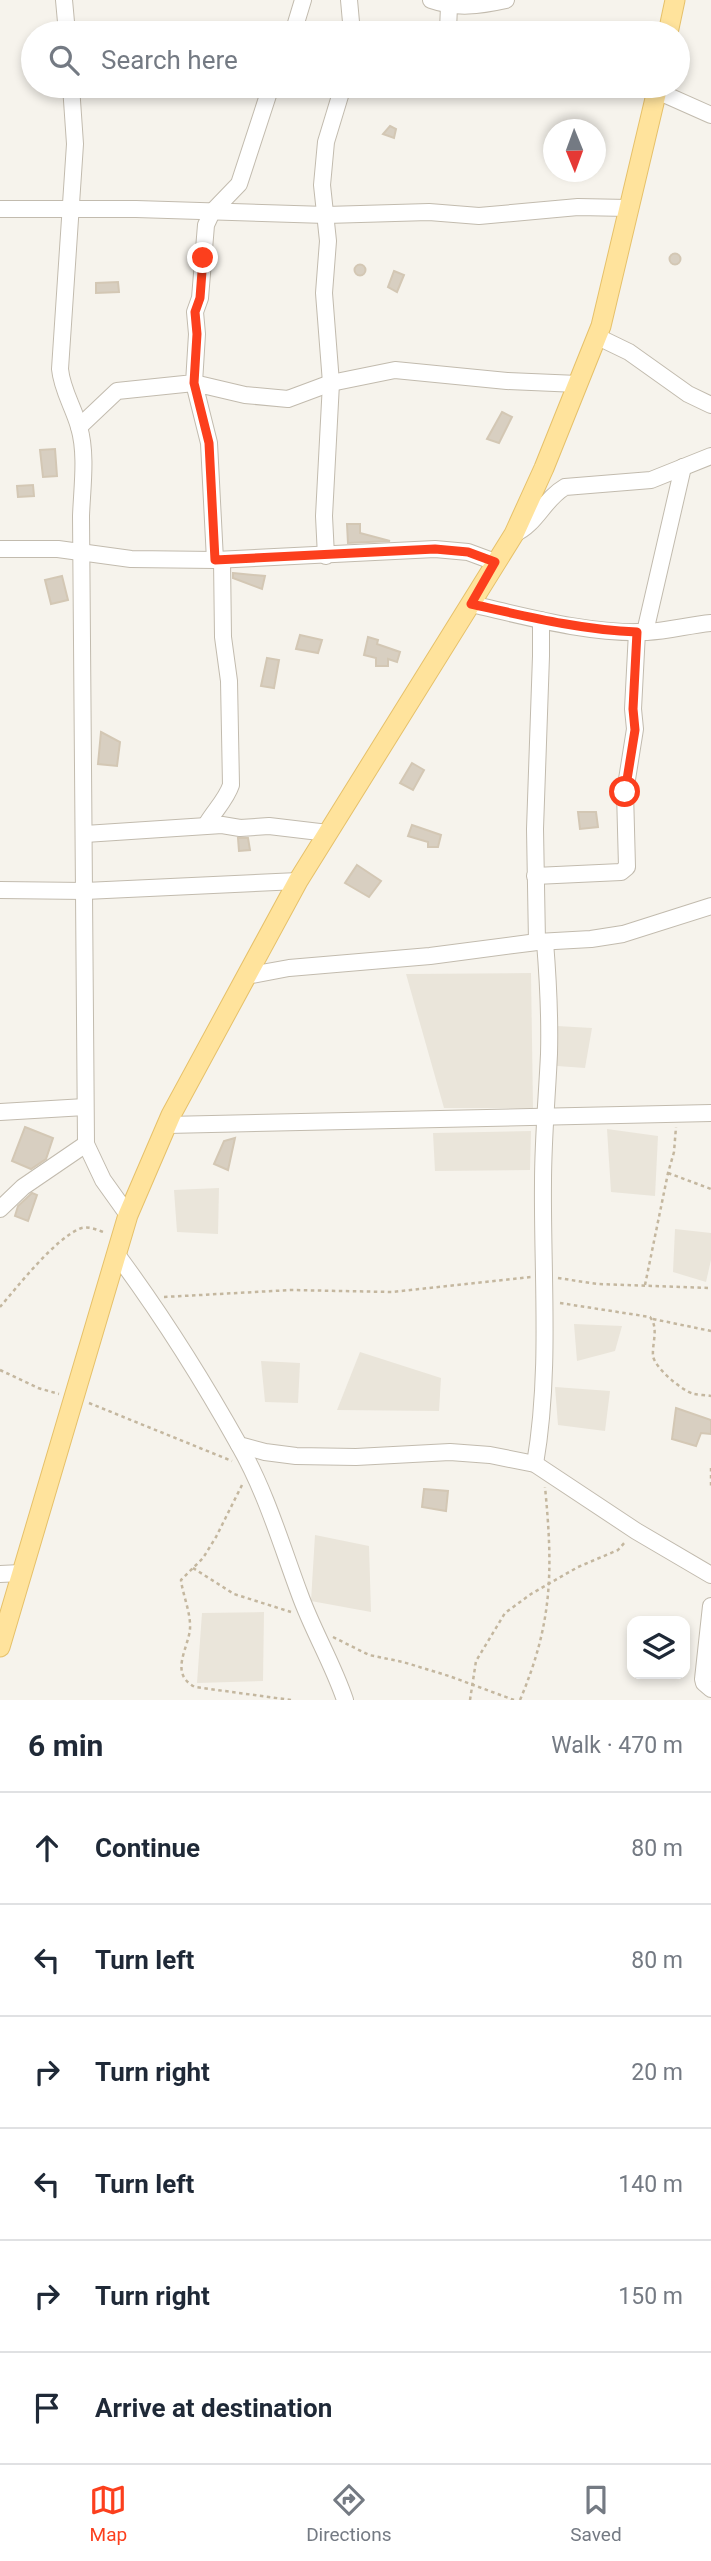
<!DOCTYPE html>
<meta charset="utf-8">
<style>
body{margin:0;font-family:Roboto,sans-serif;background:#f6f6f7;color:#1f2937}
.controls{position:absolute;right:21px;bottom:21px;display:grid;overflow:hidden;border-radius:14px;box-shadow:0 4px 10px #0003}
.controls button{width:63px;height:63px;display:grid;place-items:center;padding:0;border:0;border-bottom:2px solid #e0e1e3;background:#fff;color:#1f2937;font:35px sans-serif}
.compass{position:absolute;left:543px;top:119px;width:63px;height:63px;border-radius:50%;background:#fff;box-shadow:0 4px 10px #0003;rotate:179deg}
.stop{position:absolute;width:21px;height:21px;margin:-16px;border:5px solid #fc3f1d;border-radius:50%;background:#fff}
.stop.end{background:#fc3f1d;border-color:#fff;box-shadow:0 2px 7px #0008}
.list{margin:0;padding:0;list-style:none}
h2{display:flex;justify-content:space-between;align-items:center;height:91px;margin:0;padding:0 28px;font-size:30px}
h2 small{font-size:23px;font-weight:400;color:#747a83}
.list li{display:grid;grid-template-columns:46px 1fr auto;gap:21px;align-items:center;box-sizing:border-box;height:112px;padding:0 28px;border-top:2px solid #e0e1e3}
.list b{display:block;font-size:26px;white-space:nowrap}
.list em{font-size:23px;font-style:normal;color:#747a83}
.icon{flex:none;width:38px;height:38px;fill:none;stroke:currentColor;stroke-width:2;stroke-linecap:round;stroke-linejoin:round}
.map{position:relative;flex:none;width:711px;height:1700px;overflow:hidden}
.search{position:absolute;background:#fff;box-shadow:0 4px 10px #0003;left:21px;right:21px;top:21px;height:77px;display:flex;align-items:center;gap:18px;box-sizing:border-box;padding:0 24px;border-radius:38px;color:#747a83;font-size:26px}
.sheet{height:763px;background:#fff}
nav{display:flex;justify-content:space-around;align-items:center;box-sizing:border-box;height:98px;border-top:2px solid #e0e1e3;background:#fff;font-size:19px;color:#747a83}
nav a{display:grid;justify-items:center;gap:4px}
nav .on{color:#fc3f1d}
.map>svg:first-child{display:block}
.residential{fill:#eae5da}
.building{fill:#d8cfc1;stroke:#d3c7b4;stroke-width:2}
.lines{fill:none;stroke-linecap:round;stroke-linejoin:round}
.minor-casing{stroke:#c2bbae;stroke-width:18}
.major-casing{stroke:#e6c16a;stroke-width:21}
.path{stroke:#c4b79f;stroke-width:2.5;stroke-dasharray:3.5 3.5;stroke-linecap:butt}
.minor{stroke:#fff;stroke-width:16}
.major{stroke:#ffe39c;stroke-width:19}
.route{stroke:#fc3f1d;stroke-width:9}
</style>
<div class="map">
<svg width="711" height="1700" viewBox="0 0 711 1700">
<rect width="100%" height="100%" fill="#f6f3ec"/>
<g class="residential">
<polygon points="531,973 533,1108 444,1108 406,974"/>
<polygon points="557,1026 592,1028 585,1068 557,1066"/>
<polygon points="607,1129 658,1136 655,1196 611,1192"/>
<polygon points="531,1131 530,1170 435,1171 433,1133"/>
<polygon points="219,1188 218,1234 177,1232 174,1190"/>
<polygon points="675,1229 711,1233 711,1260 706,1282 673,1272"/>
<polygon points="574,1324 622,1326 615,1351 577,1361"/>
<polygon points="360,1352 441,1378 439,1411 337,1410"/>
<polygon points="261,1361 300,1363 298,1403 265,1402"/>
<polygon points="555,1387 610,1391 605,1431 558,1425"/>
<polygon points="315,1535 369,1546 371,1612 311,1601"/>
<polygon points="264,1612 263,1681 197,1683 202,1613"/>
</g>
<g class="building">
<polygon points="390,126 396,129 394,138 383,134"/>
<circle cx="675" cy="259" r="5.5"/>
<circle cx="360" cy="270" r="5.5"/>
<polygon points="394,271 404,275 397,292 388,287"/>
<polygon points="118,282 119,292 96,293 96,283"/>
<polygon points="502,412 512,417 499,443 487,439"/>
<polygon points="55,449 57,476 43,477 40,450"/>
<polygon points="33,485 34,496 18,497 17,486"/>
<polygon points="347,524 360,524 360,533 390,541 348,543"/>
<polygon points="233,573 265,576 262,589 233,578"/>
<polygon points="62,576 68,600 51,604 45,580"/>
<polygon points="300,635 322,640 318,653 296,649"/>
<polygon points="368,637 378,640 377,644 400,652 397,662 388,659 388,666 376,666 376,658 364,655"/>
<polygon points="267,658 279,660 274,688 261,686"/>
<polygon points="101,732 120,742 117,766 98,764"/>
<polygon points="412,763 424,770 413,790 400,783"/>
<polygon points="578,812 596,812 598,827 580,829"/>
<polygon points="412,825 441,835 438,847 428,847 428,842 408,836"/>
<polygon points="238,838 248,838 250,850 239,851"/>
<polygon points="357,865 381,881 369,897 345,883"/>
<polygon points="25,1127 53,1138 46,1159 31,1169 12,1161"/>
<polygon points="235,1138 228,1170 214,1164 224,1141"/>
<polygon points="32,1193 37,1195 28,1221 15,1216 18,1206"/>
<polygon points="676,1408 711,1420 711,1434 701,1433 696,1446 672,1439"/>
<polygon points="424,1489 448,1491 446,1511 422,1507"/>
</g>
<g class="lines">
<defs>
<g id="minor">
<polyline points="64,0 67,33"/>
<polyline points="349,0 352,33"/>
<path d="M431 0C457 9 479 6 506 0"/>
<polyline points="449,6 448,30 454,33"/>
<polyline points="293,33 303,0"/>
<path d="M71 86 75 144 60 369C62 390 73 406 79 427 87 454 82 488 81 516L86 1144 103 1180 128 1215"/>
<polyline points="657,91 711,115"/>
<polyline points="0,209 136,209 326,215 429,212 479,216 578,207 628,208"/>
<polyline points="598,337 629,352 688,394 711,405"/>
<polyline points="79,427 117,391 194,383 197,334 195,312 200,298 206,225 212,212 239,184 271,86"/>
<path d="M514 534C537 524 544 499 565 487L651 480 711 456"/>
<polyline points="0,549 58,549 131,559 215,560 435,549 468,552 495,562"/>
<polyline points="326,556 324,516 331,383 324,293 328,241 322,185 326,142 343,86"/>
<polyline points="215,560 209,443 194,383 245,395 288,399 331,383 395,370 507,381 578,384"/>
<path d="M471 604C528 617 588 634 647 632 668 631 690 625 711 623"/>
<polyline points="645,632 683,467"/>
<path d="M206 825C214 811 226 800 231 785L229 681 223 637 222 560"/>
<polyline points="85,834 222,825 240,828 269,826 328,833"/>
<polyline points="535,876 621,872 627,867 625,792 635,729 633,709 637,632"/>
<polyline points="0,890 85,891 298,881"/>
<polyline points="537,942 535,829 541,656 541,620"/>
<polyline points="246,976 289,968 430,956 537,942 591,939 623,934 711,906"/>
<polyline points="0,1112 85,1107"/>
<polyline points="167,1125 711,1113"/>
<polyline points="0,1209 23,1187 86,1144"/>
<path d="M118 1256C163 1317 202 1379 239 1445L265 1452 296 1456 356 1457 450 1452 490 1455 535 1464 636 1531 711 1575"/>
<path d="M239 1445C266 1492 281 1544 300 1595 313 1631 333 1664 345 1700"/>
<path d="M535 1464C551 1371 542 1276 543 1182 543 1139 547 1097 549 1054 550 1017 548 979 545 942"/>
<polyline points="0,1574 21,1573"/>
<polyline points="711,1606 703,1679 704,1683 711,1689"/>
</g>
<g id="major">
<polyline points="668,33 675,0"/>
<polyline points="0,1647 128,1215 171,1115 298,881 514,534 544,468 601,326 658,86"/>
</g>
</defs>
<use href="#minor" class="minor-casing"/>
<use href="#major" class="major-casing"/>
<g class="path">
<polyline points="668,1173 711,1189"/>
<polyline points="558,1278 597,1284 711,1288"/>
<polyline points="645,1285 668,1173 674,1152 676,1127"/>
<polyline points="164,1297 291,1290 392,1292 531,1277"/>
<path d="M560 1303 650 1317C659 1328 652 1343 653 1356 655 1368 682 1391 694 1394 699 1395 706 1395 711 1396"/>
<path d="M0 1307C18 1286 54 1240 79 1229 88 1225 97 1230 106 1233"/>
<polyline points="653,1319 711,1331"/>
<polyline points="0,1370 38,1388 59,1394"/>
<polyline points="89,1403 232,1461"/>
<polyline points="711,1468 711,1489"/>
<path d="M242 1485 216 1537 203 1558 181 1580C183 1596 191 1613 190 1629 188 1649 169 1674 195 1687L291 1700"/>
<polyline points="193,1568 234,1594 291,1612"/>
<polyline points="333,1637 369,1655 403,1662 449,1676 514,1700"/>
<polyline points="470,1700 476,1661 505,1613 531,1594 578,1567 618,1550 626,1541"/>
<path d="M520 1700C553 1622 553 1570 545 1487"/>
</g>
<use href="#minor" class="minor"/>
<use href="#major" class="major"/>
</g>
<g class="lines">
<path class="route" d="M203 258 200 298 195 312 197 334 194 383 209 443 215 560 435 549 468 552 495 562 471 604C525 616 581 630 637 632L633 709 635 730 625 792"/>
</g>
</svg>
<div class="controls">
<button><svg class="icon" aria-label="layers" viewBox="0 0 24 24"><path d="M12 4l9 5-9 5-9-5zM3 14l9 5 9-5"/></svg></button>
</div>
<svg class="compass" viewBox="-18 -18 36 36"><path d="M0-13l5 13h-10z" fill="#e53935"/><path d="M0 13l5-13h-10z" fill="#747a83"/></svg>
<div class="stop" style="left:625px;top:792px"></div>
<div class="stop end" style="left:203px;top:258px"></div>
<div class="search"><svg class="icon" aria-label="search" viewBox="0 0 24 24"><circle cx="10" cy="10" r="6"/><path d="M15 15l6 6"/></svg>Search here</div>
</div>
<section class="sheet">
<h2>6 min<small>Walk · 470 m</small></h2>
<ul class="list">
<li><svg class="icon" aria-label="ahead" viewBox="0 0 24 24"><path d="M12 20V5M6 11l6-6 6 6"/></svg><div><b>Continue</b></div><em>80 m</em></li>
<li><svg class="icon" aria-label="left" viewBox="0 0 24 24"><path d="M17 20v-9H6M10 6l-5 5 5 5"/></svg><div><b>Turn left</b></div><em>80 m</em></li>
<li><svg class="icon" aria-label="right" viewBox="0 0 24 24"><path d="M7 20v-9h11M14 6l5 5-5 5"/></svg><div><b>Turn right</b></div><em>20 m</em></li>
<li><svg class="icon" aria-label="left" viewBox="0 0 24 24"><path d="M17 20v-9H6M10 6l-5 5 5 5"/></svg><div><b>Turn left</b></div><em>140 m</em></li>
<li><svg class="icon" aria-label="right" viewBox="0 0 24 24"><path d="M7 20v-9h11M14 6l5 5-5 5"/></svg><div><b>Turn right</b></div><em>150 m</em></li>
<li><svg class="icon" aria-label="arrive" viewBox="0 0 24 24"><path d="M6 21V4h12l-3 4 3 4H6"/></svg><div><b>Arrive at destination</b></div></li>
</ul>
</section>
<nav>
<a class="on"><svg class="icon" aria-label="map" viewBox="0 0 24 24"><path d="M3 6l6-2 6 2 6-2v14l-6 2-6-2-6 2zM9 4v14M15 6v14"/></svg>Map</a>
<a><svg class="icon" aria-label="directions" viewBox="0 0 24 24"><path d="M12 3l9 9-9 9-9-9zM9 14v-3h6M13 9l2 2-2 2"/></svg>Directions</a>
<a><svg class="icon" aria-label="saved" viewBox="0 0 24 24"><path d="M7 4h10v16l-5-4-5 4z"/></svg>Saved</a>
</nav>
